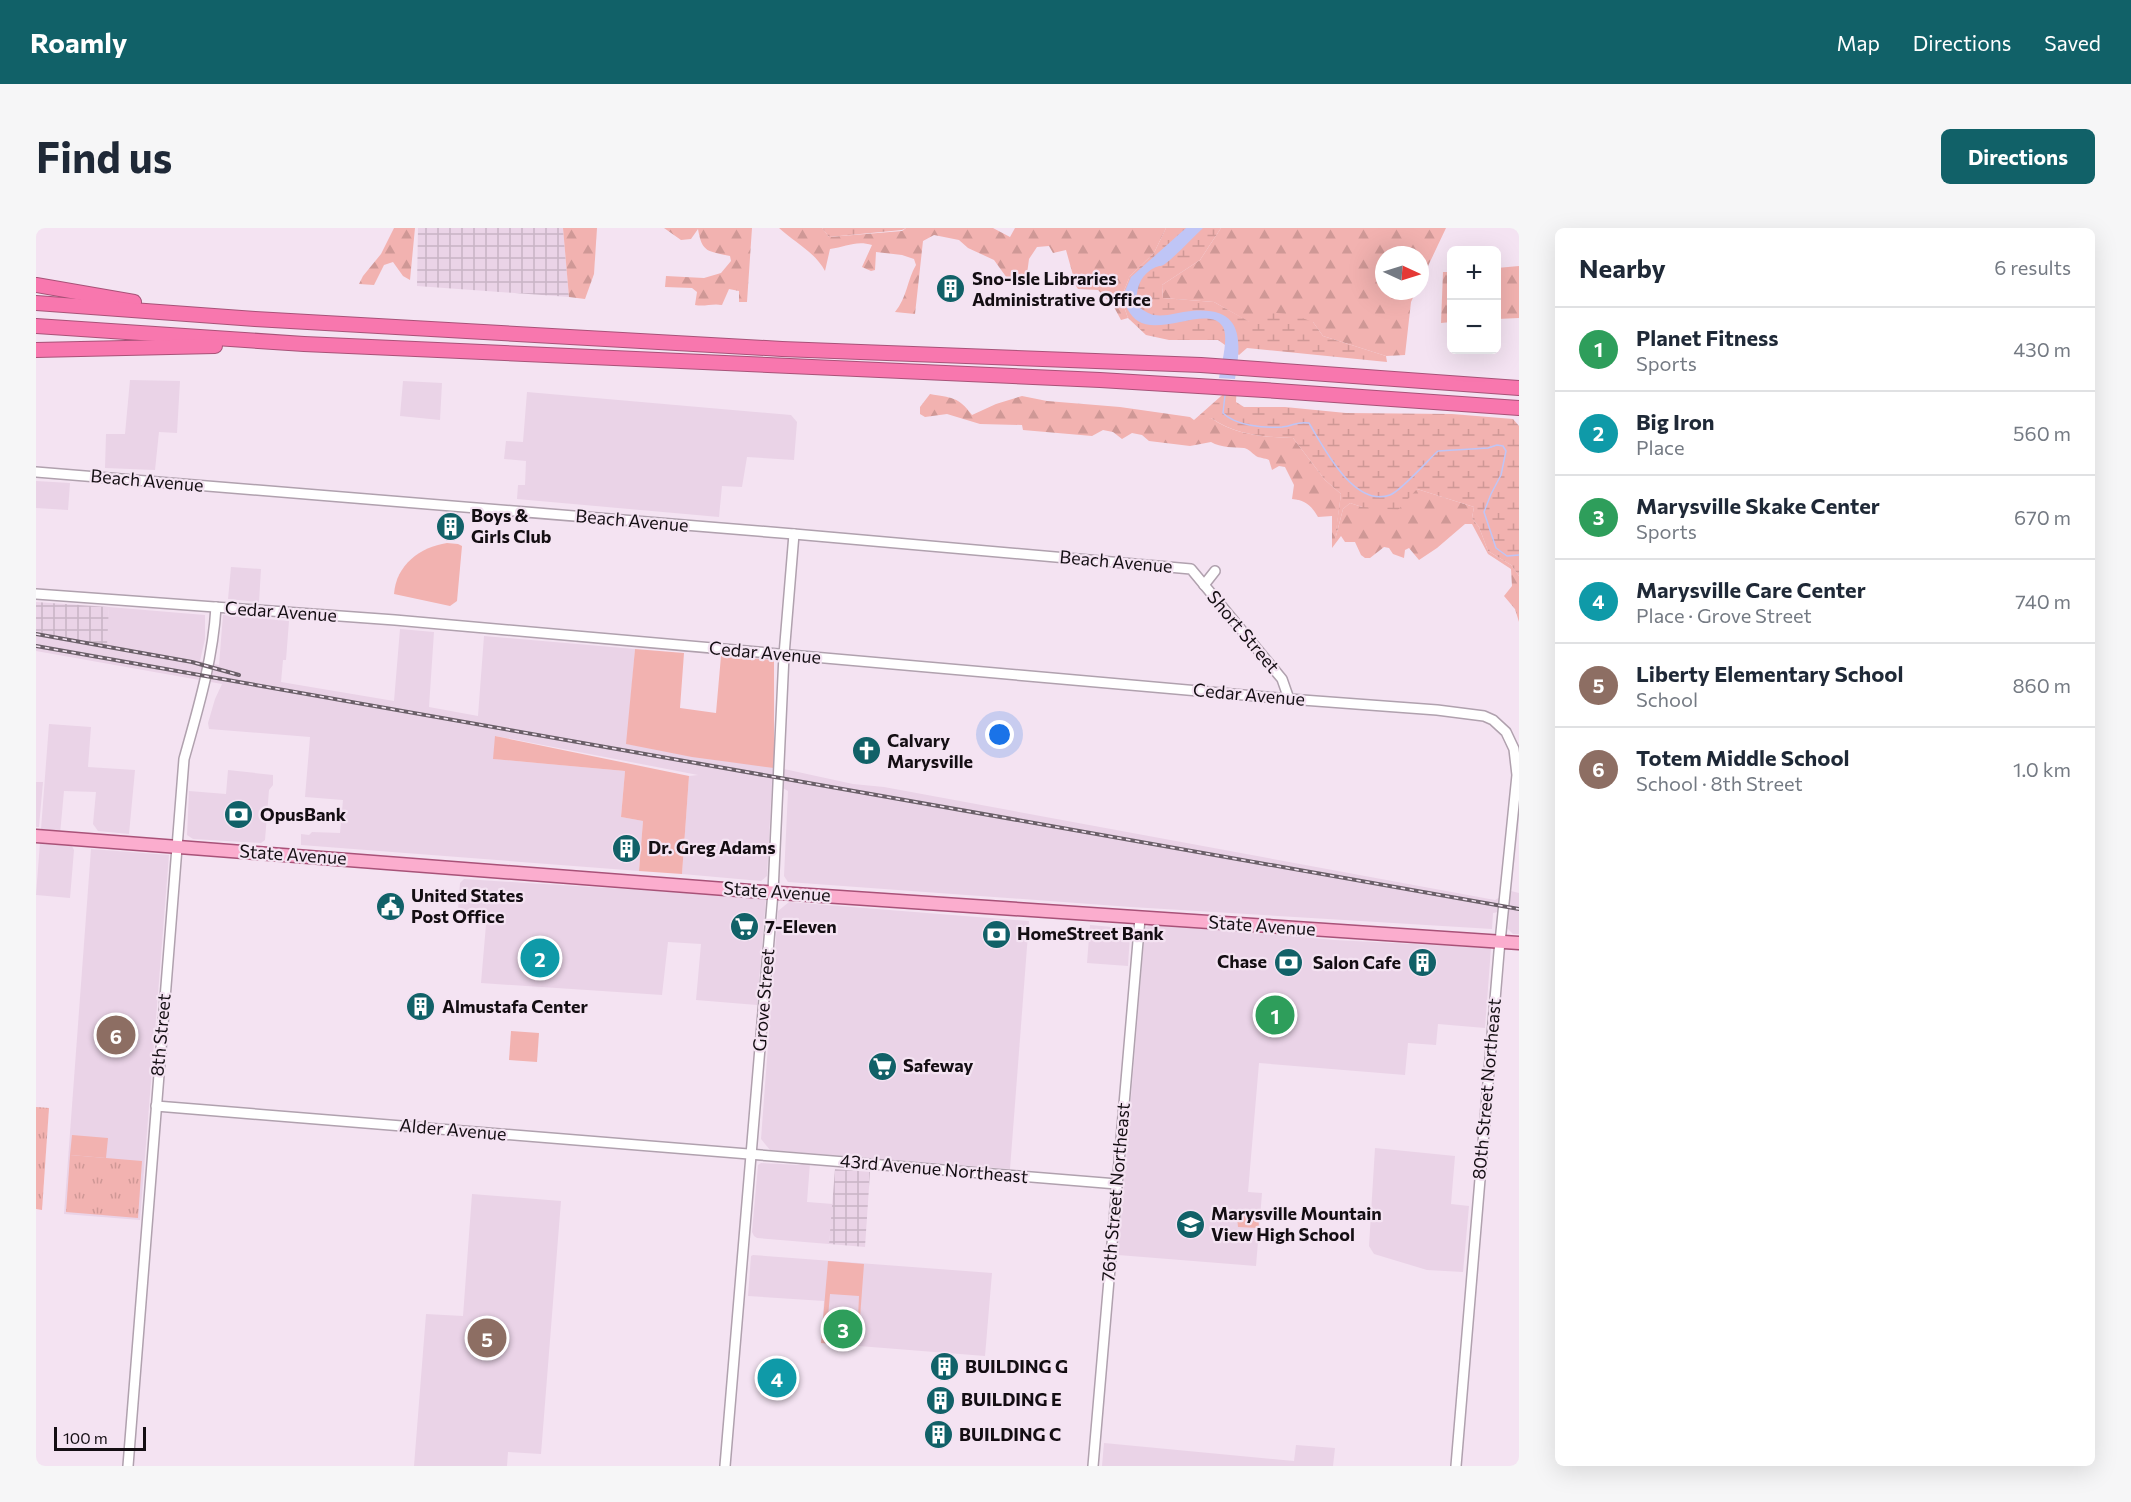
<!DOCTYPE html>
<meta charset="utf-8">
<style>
body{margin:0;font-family:Commissioner,sans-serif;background:#f6f6f7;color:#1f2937}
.controls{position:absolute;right:18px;top:18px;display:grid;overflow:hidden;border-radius:9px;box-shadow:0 6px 24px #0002}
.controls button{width:54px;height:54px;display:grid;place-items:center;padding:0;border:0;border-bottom:2px solid #e0e1e3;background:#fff;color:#1f2937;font:30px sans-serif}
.compass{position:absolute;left:1339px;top:18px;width:54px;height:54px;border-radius:50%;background:#fff;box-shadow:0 6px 24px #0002;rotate:94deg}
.scale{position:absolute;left:18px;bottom:15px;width:92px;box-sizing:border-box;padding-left:6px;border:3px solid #140e13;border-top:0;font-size:16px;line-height:21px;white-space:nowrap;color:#140e13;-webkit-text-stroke:4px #f4e3f2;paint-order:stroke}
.you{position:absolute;left:964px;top:507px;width:21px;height:21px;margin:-15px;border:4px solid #fff;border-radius:50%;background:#1a73e8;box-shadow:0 0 0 9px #1a73e833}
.badge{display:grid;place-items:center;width:39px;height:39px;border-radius:50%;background:#116168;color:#fff;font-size:20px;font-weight:700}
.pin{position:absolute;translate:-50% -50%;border:3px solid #fff;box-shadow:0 2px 6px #0006}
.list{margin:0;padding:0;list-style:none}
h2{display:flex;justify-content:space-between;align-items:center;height:78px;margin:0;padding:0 24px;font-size:26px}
h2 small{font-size:20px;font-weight:400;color:#747a83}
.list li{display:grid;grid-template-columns:39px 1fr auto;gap:18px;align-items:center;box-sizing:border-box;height:84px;padding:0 24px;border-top:2px solid #e0e1e3}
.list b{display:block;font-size:22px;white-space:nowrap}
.list p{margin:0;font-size:20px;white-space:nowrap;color:#747a83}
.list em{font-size:20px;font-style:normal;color:#747a83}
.map{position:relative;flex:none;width:1483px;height:1238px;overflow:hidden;border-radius:9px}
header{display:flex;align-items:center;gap:36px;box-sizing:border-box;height:84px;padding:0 30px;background:#116168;color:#fff}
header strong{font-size:28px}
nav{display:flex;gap:33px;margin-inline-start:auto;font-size:21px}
.intro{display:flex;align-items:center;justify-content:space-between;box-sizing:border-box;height:144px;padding:0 36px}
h1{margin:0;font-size:42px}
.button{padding:15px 27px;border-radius:9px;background:#116168;color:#fff;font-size:21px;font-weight:700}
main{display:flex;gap:36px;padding:0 36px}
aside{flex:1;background:#fff;border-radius:9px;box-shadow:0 6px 24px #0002}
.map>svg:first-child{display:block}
.built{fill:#ead3e7}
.industrial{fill:url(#industrial-grid)}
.grass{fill:#f2b2b0}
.forest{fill:url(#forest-firs)}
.wetland{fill:url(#wetland-marsh)}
.park{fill:url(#park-tufts)}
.water{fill:#bfc5f6}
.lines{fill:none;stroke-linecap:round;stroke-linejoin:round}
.stream{stroke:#bfc5f6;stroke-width:1.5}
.minor-casing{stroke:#b0a1ae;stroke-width:12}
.major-casing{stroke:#a85278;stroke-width:15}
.highway-casing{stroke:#a85278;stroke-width:16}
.minor{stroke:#fff;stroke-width:9}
.major{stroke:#fbadce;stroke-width:12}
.highway{stroke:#f877ae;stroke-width:14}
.rail-casing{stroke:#6a5f68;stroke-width:4}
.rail{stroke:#f4e3f2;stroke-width:1.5;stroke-dasharray:4.5;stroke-linecap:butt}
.labels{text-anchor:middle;stroke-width:4.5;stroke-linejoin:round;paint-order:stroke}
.poi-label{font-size:18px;font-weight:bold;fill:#140e13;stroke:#f4e3f2;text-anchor:start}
.street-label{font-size:18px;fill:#140e13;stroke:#f4e3f2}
</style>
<header>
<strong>Roamly</strong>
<nav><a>Map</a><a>Directions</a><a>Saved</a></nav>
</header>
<div class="intro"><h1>Find us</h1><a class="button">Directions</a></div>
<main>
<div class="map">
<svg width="1483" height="1238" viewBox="0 0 1483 1238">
<defs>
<pattern id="industrial-grid" width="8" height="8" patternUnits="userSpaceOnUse" patternTransform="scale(1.5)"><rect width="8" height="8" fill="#ead3e7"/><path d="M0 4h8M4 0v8" fill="none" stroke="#c8b4c5"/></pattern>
<pattern id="forest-firs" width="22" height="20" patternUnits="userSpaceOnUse" patternTransform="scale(1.5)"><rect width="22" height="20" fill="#f2b2b0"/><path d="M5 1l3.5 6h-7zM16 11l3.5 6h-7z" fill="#cf9896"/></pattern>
<pattern id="wetland-marsh" width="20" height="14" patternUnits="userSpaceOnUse" patternTransform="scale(1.5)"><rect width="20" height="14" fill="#f2b2b0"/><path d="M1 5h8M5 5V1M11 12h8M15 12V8" fill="none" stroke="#cf9896"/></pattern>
<pattern id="park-tufts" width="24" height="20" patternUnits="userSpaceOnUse" patternTransform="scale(1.5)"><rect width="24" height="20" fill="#f2b2b0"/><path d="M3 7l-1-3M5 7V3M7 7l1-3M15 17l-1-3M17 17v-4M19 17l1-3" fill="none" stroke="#cf9896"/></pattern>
</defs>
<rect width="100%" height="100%" fill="#f4e3f2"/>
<g class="built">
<polygon points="94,152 144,153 141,205 123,204 119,242 69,240 70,206 89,206"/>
<polygon points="367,153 406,155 404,192 364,188"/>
<polygon points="491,164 755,187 761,194 758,232 711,229 706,259 686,258 683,289 481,271 482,257 489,257 490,233 468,231 470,213 487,214"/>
<polygon points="0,253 34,255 32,282 0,280"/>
<polygon points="195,339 225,341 223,374 192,371"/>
<polygon points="73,379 169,387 169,411 164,433 183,437 187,387 253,393 250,432 247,432 245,454 358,473 364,401 398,404 393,479 442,488 448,408 599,421 591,516 748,541 817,556 848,559 1459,672 1475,663 1483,665 1483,706 1477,706 1472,701 1473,682 1457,685 1456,701 1095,679 752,654 748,648 752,563 736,554 731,648 725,653 646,646 653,548 662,547 460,508 458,531 589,543 585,589 607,593 603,643 265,617 265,606 273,607 276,604 304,605 307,572 269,569 274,509 173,501 172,495 179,471 186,456 0,423 0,405 70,418"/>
<polygon points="13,496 55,499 52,539 99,542 93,606 62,603 57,596 60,564 28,563 23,617 36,618 38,622 34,670 0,667"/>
<polygon points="192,542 237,547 237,557 233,562 229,612 225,615 157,611 151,607 153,563 190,566"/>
<polygon points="0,554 7,554 3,599 0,599"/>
<polygon points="55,621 133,627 104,992 28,986"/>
<polygon points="428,651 730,670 721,777 660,772 665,716 632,714 626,767 445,755 451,685 422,682 424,655"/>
<polygon points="753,674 993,693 974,941 734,922 725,911 742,683"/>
<polygon points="1115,696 1299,712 1455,720 1449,800 1402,796 1400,817 1372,815 1369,847 1223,835 1212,964 1226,965 1220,1038 1082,1027 1109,700"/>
<polygon points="1054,697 1088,700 1094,707 1092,738 1051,735"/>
<polygon points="1339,920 1419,928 1415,976 1433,978 1427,1044 1391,1042 1338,1026 1333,1018"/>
<polygon points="725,935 762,937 774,935 771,974 797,976 793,1016 721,1010 718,1008 716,1004 722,937"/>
<polygon points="436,966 525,973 505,1226 472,1224 471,1238 378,1238 390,1086 427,1088"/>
<polygon points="717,1027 956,1045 949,1128 785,1115 788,1073 712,1068 715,1028"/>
<polygon points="1068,1215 1258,1233 1260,1217 1299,1220 1297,1238 1066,1238"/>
</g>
<g class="industrial">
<polygon points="382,0 527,0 533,69 381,58"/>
<polygon points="0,374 73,379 71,418 0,405"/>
<polygon points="799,941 834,944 829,1019 793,1016"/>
</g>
<g class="grass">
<path d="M411 315 422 316 426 318 421 373 414 378 358 366C360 337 384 319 411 315Z"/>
<polygon points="599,421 648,425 644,480 680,485 685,428 738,432 738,540 656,529 590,516"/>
<polygon points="459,508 653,548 646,646 603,643 607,593 585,589 589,543 457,531"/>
<polygon points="475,803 503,805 501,834 473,832"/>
<polygon points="36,907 72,910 70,930 34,927"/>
<polygon points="792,1033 828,1036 824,1090 822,1090 823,1068 794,1066 790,1111 823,1114 823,1118 785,1115"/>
</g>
<g class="forest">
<polygon points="358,0 379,0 374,52 367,48 357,34 348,37 338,57 323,56 327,48 345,26"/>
<polygon points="527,0 561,0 558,46 549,71 533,69"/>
<path d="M628 0H716L711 74H703V63L693 61 686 77C676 75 669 79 659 77L661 64 656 60 629 59 630 48 668 50 685 45 695 33 694 28C672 23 666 25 662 1L655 11 645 12Z"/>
<path d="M743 0H786L793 9 866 3 870 0H957L974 9 979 0H1130L1118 25 1094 48 1085 70 1092 90 1085 92 1078 79 1062 62 1042 61 1040 58 1030 22 1017 25 1013 18 1001 19 993 31 991 46 976 57 958 32 932 20 923 12 898 7 887 13 879 86 859 84C871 70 871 52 880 37L878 31 866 27 840 24 839 42 835 43 826 39 836 17C820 12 810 19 794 21L789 43C779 24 758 14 743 0Z"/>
<polygon points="1185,0 1410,0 1384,55 1384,27 1348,27 1348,63 1380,63 1375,74 1369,127 1350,128 1287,108 1277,94 1215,95 1178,74 1127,70 1126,57 1164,32"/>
<polygon points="1483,38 1483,90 1461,91 1461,40"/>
<polygon points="1407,44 1415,44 1415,94 1405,95"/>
<path d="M894 166C915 170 922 168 936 187L960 176 986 168 1011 173 1084 179 1154 189 1158 192 1175 190C1199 207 1227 209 1257 210L1289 252 1305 266 1299 312 1307 281 1314 275 1326 279 1381 261 1438 279 1436 290 1443 299 1452 323 1475 337 1483 348V394L1479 381 1468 368 1476 358 1475 341 1452 326 1436 296H1429L1401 320 1383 332 1373 320 1369 322 1368 330 1357 326 1353 320 1348 319 1334 330H1329L1325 327 1319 314H1309L1305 308 1296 320V288L1282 289C1275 277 1269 272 1256 271L1258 257 1249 239 1243 238 1236 242 1233 232C1229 230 1223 230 1220 228 1216 225 1213 221 1208 220 1198 219 1185 220 1175 214L1154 218 1113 213 1106 207 1096 205 1086 211 1077 204 1067 202 1056 208 987 202 986 197 944 196 911 186 889 189 884 186V179Z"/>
</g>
<g class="wetland">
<polygon points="786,0 870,0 866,2 793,9"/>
<polygon points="1130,0 1185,0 1164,32 1126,57 1127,70 1178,74 1214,94 1232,84 1258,87 1277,94 1287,108 1350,128 1351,134 1211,120 1203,127 1182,112 1133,112 1110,107 1092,90 1085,70 1094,48 1118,25"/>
<path d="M1201 154 1200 174 1208 179H1249L1310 185 1416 186 1477 191 1483 198V348L1475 337 1452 323 1443 299 1436 290 1438 279 1381 261 1362 282 1326 279 1314 275 1307 281 1298 316 1305 266 1289 252 1257 210C1227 209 1200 207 1175 190L1166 194 1158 192Z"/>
</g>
<g class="park">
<polygon points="0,879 13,880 6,982 0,981"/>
<polygon points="34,927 106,933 102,990 30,984"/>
<polygon points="1203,987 1222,989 1223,999 1222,1000 1202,999 1201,989"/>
</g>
<path class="water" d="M1150 0H1167C1155 11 1143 25 1129 36 1124 39 1126 37 1120 39 1104 46 1099 62 1101 78 1106 81 1112 86 1118 87 1130 89 1143 84 1155 83 1207 78 1206 111 1199 151L1183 150C1185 138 1193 110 1187 99 1174 76 1125 108 1102 93 1094 88 1090 78 1086 70L1095 49Z"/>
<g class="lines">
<path class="stream" d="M1189 167 1187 185C1200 198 1228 200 1246 199 1258 198 1260 193 1273 195 1288 220 1318 280 1354 267 1365 263 1392 232 1402 223L1452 220 1461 217 1467 218 1470 223 1465 247 1455 266 1448 284 1460 320 1471 328 1483 327"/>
<defs>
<g id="minor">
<polyline points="0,244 758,306 1155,341 1246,451 1253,471"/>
<polyline points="1168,357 1179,343"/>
<polyline points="0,366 359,392 1253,471 1401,482 1448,488 1457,492 1470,504 1478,521 1481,547 1463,724 1420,1238"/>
<polyline points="120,878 1081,956"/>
<path d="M92 1238 148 531C162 481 177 431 180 379"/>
<polyline points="689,1238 737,664 748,427 758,306"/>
<polyline points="1057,1238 1104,690"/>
</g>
<polyline id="major" points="0,608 729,664 1483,715"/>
<g id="highway">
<polyline points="0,57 98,74"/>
<polyline points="0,75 219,91 746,121 1165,137 1483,160"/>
<polyline points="0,98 268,116 1064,152 1228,162 1483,180"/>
<polyline points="0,122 179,118"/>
</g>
</defs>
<use href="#minor" class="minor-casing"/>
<use href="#major" class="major-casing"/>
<use href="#highway" class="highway-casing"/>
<use href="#minor" class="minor"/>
<use href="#major" class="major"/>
<use href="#highway" class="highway"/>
<defs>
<g id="rail">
<polyline points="0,406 156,434 203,447"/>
<polyline points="0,418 1483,681"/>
</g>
</defs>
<use href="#rail" class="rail-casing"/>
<use href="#rail" class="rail"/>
</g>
<defs>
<symbol id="building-disc" viewBox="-11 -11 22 22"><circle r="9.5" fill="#116168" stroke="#f4e3f2"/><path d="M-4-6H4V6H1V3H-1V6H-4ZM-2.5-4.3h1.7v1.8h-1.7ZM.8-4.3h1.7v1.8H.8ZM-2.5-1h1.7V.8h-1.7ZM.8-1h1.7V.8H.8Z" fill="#fff"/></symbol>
<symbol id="church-disc" viewBox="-11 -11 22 22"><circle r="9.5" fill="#116168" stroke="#f4e3f2"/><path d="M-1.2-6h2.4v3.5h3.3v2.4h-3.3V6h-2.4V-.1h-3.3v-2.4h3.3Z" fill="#fff"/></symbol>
<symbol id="bank-disc" viewBox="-11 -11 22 22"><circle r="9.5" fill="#116168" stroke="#f4e3f2"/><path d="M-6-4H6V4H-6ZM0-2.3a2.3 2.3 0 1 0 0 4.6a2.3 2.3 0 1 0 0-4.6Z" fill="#fff"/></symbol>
<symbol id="civic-disc" viewBox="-11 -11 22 22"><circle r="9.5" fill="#116168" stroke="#f4e3f2"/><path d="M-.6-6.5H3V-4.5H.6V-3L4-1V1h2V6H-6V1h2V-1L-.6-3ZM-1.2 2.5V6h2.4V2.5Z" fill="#fff"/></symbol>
<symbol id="supermarket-disc" viewBox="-11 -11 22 22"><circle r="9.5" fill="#116168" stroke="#f4e3f2"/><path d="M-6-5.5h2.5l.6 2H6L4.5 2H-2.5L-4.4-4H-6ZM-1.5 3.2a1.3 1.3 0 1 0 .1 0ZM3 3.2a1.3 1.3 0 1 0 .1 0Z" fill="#fff"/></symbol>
<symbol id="school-disc" viewBox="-11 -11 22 22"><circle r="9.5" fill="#116168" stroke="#f4e3f2"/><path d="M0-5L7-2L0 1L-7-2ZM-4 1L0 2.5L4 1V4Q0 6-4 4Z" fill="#fff"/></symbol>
</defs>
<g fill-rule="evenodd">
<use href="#building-disc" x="898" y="44" width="33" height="33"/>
<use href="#building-disc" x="398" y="282" width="33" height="33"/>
<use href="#church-disc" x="814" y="506" width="33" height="33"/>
<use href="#bank-disc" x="186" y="570" width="33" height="33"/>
<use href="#building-disc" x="574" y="604" width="33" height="33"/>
<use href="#civic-disc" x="338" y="662" width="33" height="33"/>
<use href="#supermarket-disc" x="692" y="682" width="33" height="33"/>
<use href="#bank-disc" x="944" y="690" width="33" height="33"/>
<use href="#bank-disc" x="1236" y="718" width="33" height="33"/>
<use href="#building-disc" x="1370" y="718" width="33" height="33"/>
<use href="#building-disc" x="368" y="762" width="33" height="33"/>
<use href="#supermarket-disc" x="830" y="822" width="33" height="33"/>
<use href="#school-disc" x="1138" y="980" width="33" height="33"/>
<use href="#building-disc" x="892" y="1122" width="33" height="33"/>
<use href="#building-disc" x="888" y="1156" width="33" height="33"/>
<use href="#building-disc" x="886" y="1190" width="33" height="33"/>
</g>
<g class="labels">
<g class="poi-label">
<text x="936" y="57">Sno-Isle Libraries<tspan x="936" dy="21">Administrative Office</tspan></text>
<text x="435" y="294">Boys &amp;<tspan x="435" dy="21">Girls Club</tspan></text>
<text x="851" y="519">Calvary<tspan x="851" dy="21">Marysville</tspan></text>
<text x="224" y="593">OpusBank</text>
<text x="612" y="626">Dr. Greg Adams</text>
<text x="375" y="674">United States<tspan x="375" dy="21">Post Office</tspan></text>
<text x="729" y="705">7-Eleven</text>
<text x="981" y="712">HomeStreet Bank</text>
<text x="1231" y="740" text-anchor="end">Chase</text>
<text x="1365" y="741" text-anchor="end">Salon Cafe</text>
<text x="406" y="785">Almustafa Center</text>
<text x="867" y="844">Safeway</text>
<text x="1175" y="992">Marysville Mountain<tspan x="1175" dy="21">View High School</tspan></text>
<text x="929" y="1145">BUILDING G</text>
<text x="925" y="1178">BUILDING E</text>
<text x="923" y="1213">BUILDING C</text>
</g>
<g class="street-label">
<text transform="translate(111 253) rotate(5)" y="6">Beach Avenue</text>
<text transform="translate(596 293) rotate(5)" y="6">Beach Avenue</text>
<text transform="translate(1080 334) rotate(5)" y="6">Beach Avenue</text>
<text transform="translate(245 384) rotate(4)" y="6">Cedar Avenue</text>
<text transform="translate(1207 404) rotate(50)" y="6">Short Street</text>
<text transform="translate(729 425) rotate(5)" y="6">Cedar Avenue</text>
<text transform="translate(1213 467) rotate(5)" y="6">Cedar Avenue</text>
<text transform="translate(257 627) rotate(4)" y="6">State Avenue</text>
<text transform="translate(741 664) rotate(4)" y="6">State Avenue</text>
<text transform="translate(1226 698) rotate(4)" y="6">State Avenue</text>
<text transform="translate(728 772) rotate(-85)" y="6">Grove Street</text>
<text transform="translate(125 807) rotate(-85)" y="6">8th Street</text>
<text transform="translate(1451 861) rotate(-85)" y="6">80th Street Northeast</text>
<text transform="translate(417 902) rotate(5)" y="6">Alder Avenue</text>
<text transform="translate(898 941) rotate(5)" y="6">43rd Avenue Northeast</text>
<text transform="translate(1080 964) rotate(-85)" y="6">76th Street Northeast</text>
</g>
</g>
</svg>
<div class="controls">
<button>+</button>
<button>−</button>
</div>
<svg class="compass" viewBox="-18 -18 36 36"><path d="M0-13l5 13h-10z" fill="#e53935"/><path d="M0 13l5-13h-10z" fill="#747a83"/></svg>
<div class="scale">100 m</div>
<div class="you"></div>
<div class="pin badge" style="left:1239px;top:787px;background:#2e9e5b">1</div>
<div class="pin badge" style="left:504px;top:730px;background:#0f9aa8">2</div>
<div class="pin badge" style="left:807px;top:1101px;background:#2e9e5b">3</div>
<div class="pin badge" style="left:741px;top:1150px;background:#0f9aa8">4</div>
<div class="pin badge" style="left:451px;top:1110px;background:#8d6e63">5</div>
<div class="pin badge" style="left:80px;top:807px;background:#8d6e63">6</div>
</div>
<aside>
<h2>Nearby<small>6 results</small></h2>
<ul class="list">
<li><span class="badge" style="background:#2e9e5b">1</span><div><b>Planet Fitness</b><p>Sports</p></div><em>430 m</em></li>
<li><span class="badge" style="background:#0f9aa8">2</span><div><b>Big Iron</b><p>Place</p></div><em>560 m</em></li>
<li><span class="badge" style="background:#2e9e5b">3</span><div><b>Marysville Skake Center</b><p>Sports</p></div><em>670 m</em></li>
<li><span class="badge" style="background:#0f9aa8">4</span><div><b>Marysville Care Center</b><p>Place · Grove Street</p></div><em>740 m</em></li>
<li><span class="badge" style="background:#8d6e63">5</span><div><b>Liberty Elementary School</b><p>School</p></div><em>860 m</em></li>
<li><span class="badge" style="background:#8d6e63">6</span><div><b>Totem Middle School</b><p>School · 8th Street</p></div><em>1.0 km</em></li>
</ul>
</aside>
</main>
